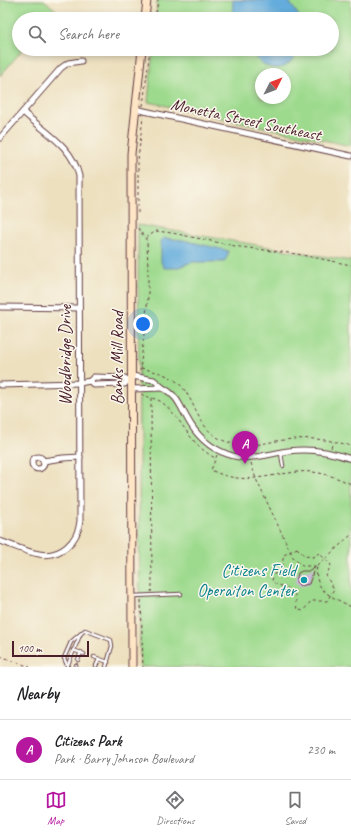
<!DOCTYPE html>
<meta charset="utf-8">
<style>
body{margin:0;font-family:Caveat,sans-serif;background:#f2f2f2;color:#202124}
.compass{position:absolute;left:255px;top:68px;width:36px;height:36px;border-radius:50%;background:#fff;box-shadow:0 2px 6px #0003;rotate:48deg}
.scale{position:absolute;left:12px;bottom:10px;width:77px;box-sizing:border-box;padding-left:4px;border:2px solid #4a1f2b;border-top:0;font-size:11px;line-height:14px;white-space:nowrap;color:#4a1f2b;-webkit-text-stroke:3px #fbf7ec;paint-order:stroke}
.you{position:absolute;left:143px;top:324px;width:14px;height:14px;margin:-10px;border:3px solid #fff;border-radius:50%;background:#1a73e8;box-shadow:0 0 0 6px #1a73e833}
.badge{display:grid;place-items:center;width:26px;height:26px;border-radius:50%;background:#b5179e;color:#fff;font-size:13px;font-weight:700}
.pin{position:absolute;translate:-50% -33px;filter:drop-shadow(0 1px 2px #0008)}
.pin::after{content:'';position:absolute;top:21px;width:14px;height:12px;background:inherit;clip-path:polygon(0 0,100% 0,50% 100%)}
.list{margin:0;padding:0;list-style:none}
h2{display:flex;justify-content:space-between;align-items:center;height:52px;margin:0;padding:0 16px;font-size:17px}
h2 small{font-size:13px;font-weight:400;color:#757577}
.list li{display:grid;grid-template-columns:26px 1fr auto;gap:12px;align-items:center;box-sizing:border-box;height:60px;padding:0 16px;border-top:1px solid #e0e0e0}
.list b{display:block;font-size:15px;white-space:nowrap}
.list p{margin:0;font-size:13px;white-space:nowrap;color:#757577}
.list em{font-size:13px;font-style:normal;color:#757577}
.icon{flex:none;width:22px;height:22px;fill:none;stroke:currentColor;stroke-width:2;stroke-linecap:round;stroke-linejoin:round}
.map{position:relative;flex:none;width:351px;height:667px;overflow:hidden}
.search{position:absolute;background:#fff;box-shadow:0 2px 6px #0003;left:12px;right:12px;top:12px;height:44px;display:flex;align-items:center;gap:10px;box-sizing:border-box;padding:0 14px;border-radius:22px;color:#757577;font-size:15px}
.sheet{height:112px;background:#fff}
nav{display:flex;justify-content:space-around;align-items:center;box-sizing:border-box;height:56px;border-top:1px solid #e0e0e0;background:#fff;font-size:11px;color:#757577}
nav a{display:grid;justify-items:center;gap:2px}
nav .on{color:#b5179e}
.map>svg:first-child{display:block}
.green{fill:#9eda8e;stroke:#747c5c;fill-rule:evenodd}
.water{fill:#64acdb;stroke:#576683}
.building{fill:#d2b3e2}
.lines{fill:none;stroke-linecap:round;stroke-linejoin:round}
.lane-casing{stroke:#623c41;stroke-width:4.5}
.street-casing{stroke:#623c41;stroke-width:7}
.secondary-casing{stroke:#623c41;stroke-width:9}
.path{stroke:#623c41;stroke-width:1;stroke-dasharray:3 3;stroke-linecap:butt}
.lane{stroke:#fff;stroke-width:2.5}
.street{stroke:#fff;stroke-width:5}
.secondary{stroke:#fde5c5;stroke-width:7}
.culture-dot{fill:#0f9aa8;stroke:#fbf7ec;stroke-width:1.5}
.labels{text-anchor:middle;stroke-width:3;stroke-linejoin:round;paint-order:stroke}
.street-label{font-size:17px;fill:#4a1f2b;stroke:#fbf7ec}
.culture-label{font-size:17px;fill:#0d838f;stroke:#fbf7ec;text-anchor:end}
</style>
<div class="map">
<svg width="351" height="667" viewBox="0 0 351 667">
<rect width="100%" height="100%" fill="#fbf7ec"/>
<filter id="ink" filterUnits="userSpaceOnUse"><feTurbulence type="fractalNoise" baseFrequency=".025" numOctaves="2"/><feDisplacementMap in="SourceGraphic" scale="8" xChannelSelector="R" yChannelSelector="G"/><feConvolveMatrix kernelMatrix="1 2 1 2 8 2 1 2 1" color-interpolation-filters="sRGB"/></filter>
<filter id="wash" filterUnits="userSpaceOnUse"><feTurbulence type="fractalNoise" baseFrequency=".012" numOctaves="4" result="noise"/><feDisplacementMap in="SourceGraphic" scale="16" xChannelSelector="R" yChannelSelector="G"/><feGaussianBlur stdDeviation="0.9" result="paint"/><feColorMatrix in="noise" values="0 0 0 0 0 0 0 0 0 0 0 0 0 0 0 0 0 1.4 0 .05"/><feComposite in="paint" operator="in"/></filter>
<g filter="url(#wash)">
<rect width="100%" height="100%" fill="#ede0bf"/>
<g class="green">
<polygon points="0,0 44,0 57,11 50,19 19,19 19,49 23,49 0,76"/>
<path d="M157 0H351V146L148 102 153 49H332V19H156ZM261 74H285V98H261Z"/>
<polygon points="138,225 351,261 351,667 140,667"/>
</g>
<g class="water">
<polygon points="233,0 288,0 301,19 232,19"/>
<path d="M248 49H300C285 77 265 72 248 49Z"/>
<polygon points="164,238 183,240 225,250 228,251 228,255 224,262 192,262 176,268 164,268 161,262 161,241"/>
</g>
<g id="blocks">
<polygon class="building" points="315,566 309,584 300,586 296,582 298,573 302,571 310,571"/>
</g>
</g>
<g filter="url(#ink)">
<use href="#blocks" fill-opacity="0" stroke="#623c41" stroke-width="1"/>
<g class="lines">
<defs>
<g id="lane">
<polyline points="281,453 283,466"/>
<polyline points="133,596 181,594"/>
<polyline points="73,650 84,654"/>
<polyline points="94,657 108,662"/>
<polyline points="78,660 81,652"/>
<polyline points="67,665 64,658 71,642 85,630 111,640 112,646 106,667"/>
<polyline points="96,666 99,659"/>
<polyline points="67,667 80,635"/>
<polyline points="76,667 76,665"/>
</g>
<g id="street">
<polyline points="135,109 351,156"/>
<polyline points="0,138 61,68 68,63 81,61"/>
<polyline points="0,307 79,308"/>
<polyline points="132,376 154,380 163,388 132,389"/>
<polyline points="90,381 94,385 125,384 127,380"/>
<polyline points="0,385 79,383 90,381 94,377 125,378 127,380 132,381"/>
<path d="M163 388C177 395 180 406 187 418 196 435 210 448 227 454 248 462 267 454 288 451 309 448 332 452 351 459"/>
<circle cx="38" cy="463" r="6"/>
<polyline points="43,461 63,458 80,457"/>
<path d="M0 541C12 545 26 552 39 554 60 558 78 542 80 521L79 176C72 145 44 132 23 112"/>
</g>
<g id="secondary">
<polyline points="145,19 147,0"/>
<polyline points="132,667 131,154 142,49"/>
</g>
</defs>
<use href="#lane" class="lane-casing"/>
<use href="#street" class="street-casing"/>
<use href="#secondary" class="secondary-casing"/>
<g class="path">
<polyline points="155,19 158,0"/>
<polyline points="143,106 150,49"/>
<polyline points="138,213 138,160 143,117"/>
<polyline points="138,228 147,241 148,268 148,297 140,371"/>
<polyline points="146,238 156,231 172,233 240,247 297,254 351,265"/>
<path d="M141 368C152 371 164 373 173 379 198 395 192 429 227 442 248 450 264 442 284 440 308 437 329 439 351 446"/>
<path d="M141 394C148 398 158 398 164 404 185 422 187 442 215 458"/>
<polyline points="151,398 152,588 151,592"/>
<polyline points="331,448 333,442"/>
<path d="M217 455 211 470C243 486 265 475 297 472 316 470 334 476 351 484"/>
<path d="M251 463 256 479 293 557 302 566H317C313 592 332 596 351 607"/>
<path d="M297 548 305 556 313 557 319 553 331 565 326 576 334 589 327 601H311L303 611 297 609C295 604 297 598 294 593 288 584 276 588 272 580L274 574C285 569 281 565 284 555Z"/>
<polyline points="317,566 351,535"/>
<polyline points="141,600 143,667"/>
<polyline points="0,656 30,667"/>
</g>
<use href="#lane" class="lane"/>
<use href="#street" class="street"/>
<use href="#secondary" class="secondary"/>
</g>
</g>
<circle class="culture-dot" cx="304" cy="580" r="4"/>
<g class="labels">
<g class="street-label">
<text transform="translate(246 119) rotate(12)" y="6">Monetta Street Southeast</text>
<text transform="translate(65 355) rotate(-90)" y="6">Woodbridge Drive</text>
<text transform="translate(117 358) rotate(-90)" y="6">Banks Mill Road</text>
</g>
<g class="culture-label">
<text x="296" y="576">Citizens Field<tspan x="296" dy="20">Operaiton Center</tspan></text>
</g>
</g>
</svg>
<svg class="compass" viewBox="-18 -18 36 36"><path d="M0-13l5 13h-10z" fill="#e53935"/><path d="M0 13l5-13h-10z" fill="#757577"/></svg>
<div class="scale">100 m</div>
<div class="you"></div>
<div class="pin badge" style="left:245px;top:464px">A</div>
<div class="search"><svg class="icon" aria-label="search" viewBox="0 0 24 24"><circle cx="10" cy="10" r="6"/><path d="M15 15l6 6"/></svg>Search here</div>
</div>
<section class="sheet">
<h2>Nearby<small></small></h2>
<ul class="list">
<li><span class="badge">A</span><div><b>Citizens Park</b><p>Park · Barry Johnson Boulevard</p></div><em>230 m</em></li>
</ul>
</section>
<nav>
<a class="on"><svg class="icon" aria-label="map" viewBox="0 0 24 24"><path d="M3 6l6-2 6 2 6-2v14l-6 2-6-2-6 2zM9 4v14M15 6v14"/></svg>Map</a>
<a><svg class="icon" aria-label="directions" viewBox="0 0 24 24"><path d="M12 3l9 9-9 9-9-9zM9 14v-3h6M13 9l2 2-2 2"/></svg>Directions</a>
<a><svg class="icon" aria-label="saved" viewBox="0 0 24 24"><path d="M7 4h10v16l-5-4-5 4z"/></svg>Saved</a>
</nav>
